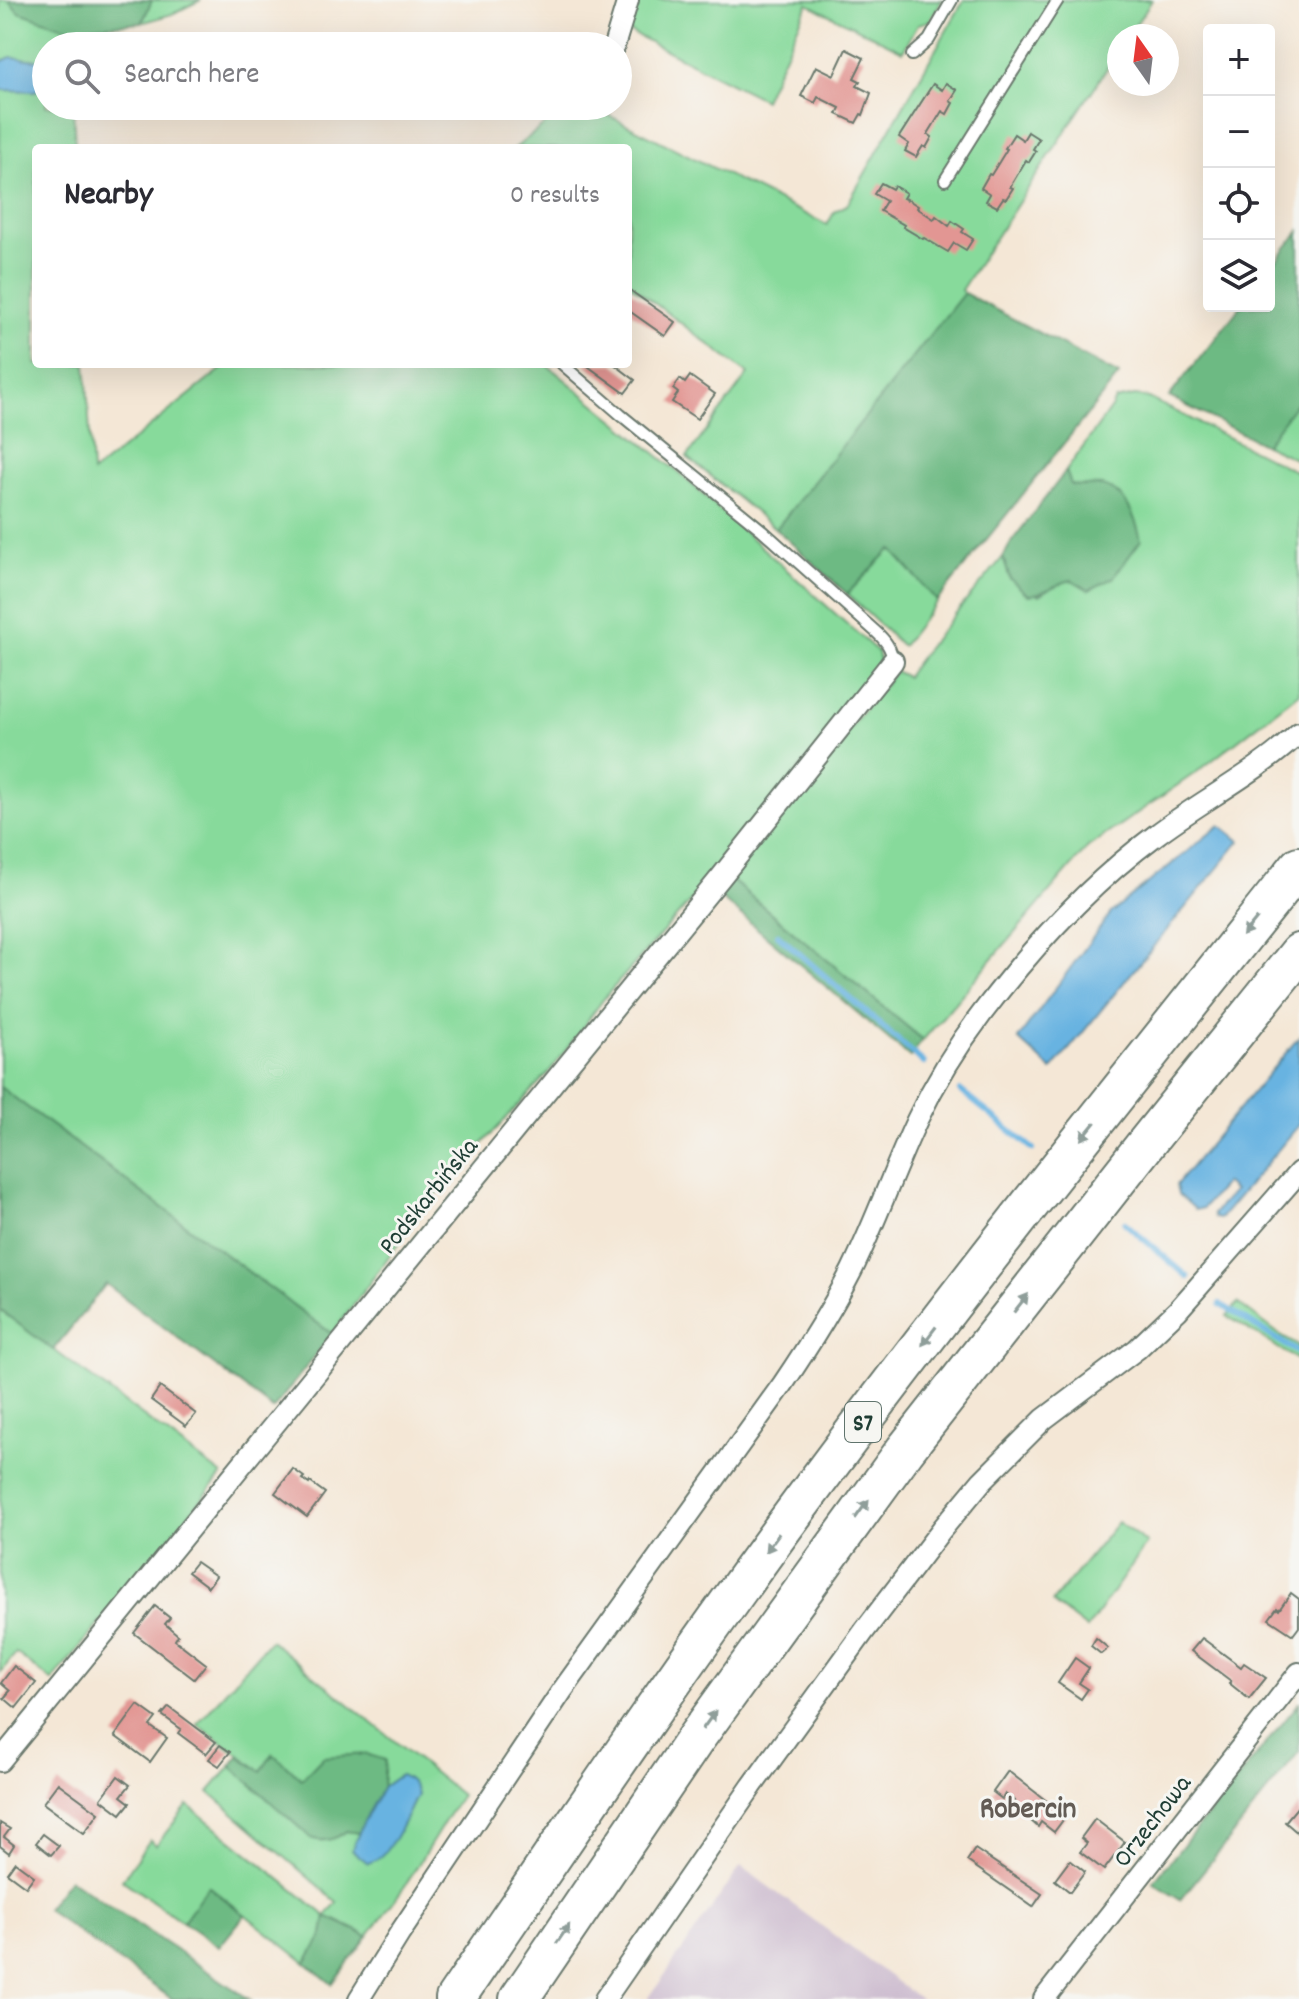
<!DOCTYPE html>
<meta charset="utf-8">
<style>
body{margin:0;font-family:Dekko,sans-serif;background:#f7f7f7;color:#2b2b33}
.controls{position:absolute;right:24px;top:24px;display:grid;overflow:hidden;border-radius:8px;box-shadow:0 8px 32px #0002}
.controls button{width:72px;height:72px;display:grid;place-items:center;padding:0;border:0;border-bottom:2px solid #e1e1e2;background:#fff;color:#2b2b33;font:40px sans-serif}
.compass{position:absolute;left:1107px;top:24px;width:72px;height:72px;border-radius:50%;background:#fff;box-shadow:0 8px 32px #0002;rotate:346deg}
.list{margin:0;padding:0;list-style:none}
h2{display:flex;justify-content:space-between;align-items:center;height:104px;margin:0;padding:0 32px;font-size:34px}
h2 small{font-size:26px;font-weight:400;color:#7c7c81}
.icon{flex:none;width:44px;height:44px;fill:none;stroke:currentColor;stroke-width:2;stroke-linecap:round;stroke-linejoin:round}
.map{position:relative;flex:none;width:1299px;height:1999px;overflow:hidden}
.search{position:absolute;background:#fff;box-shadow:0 8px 32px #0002;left:32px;top:32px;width:600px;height:88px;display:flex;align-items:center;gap:20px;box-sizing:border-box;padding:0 28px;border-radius:44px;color:#7c7c81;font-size:30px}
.panel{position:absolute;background:#fff;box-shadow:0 8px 32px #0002;left:32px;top:144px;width:600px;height:224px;border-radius:8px}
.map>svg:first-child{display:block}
.industrial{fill:#cebed0}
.green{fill:#87da9b;stroke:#538c68;stroke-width:2}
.forest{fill:#6dba83;stroke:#467c5c;stroke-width:2}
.water{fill:#68b3e1;stroke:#44788a;stroke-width:2}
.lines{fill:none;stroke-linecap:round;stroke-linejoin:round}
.stream{stroke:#68b3e1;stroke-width:6}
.building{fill:#e29693}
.service-casing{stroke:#6a786d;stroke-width:14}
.minor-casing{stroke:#6a786d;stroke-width:24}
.motorway-casing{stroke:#6a786d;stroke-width:42}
.service{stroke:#fff;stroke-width:10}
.minor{stroke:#fff;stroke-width:20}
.motorway{stroke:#fff;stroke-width:38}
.oneway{fill:#8f9e9a}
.labels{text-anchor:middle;stroke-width:6;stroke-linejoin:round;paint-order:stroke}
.shield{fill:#f6f6f2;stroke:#60746d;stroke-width:2}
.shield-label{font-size:24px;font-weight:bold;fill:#1f3d34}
.street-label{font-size:26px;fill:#1f3d34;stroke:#f6f6f2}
.quarter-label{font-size:30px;font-weight:bold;fill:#635c55;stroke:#f6f6f2}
</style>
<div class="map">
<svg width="1299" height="1999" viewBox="0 0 1299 1999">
<rect width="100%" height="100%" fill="#f6f6f2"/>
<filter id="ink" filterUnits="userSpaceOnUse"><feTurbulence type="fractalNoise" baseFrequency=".0125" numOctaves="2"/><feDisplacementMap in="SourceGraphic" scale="16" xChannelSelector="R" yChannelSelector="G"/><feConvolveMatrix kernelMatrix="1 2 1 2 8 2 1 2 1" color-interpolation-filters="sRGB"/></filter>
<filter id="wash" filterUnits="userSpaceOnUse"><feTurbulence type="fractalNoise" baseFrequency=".006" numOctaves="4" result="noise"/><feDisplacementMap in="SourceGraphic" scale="32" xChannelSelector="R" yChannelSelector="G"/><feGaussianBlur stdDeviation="1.8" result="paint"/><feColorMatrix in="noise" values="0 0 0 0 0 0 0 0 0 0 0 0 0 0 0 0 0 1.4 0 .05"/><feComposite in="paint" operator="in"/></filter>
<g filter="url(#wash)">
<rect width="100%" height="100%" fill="#f4e7d6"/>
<polygon class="industrial" points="741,1866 920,1999 648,1999"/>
<g class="green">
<polygon points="0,0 8,0 19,12 68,28 70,46 46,46 46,106 73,106 75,148 36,148 36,364 86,364 92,473 228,364 546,364 678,472 878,652 881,667 728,859 606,996 551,1070 429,1202 332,1334 0,1087"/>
<polygon points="152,0 201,0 172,14 142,23"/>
<polygon points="637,0 942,0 930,21 918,24 903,51 808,4 764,100 628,31"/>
<polygon points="964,0 1152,0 1128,36 1119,36 1119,50 961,290 964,293 776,529 687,457 748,374 628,283 628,148 515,148 568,106 590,106 827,225 835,211 847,205"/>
<path d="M1135 396 1149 398 1299 473V693L1201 769 1088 847 923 1040 730 879 895 671 906 677C935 634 971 597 1003 557L1010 579 1039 595 1060 582 1072 580 1119 494 1102 486 1085 488 1071 485 1066 471 1111 408 1115 400Z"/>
<polygon points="1299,399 1299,461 1265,445"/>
<polygon points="891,548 937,601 902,646 847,594"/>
<polygon points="1238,1303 1284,1338 1299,1346 1299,1361 1227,1316"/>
<polygon points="0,1310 222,1475 52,1681 16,1653 0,1673"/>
<polygon points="1118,1522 1147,1543 1087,1629 1052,1602"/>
<path d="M270 1640 461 1795 405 1886 368 1936 326 1916 323 1935 306 1963 209 1886 183 1922 122 1880 150 1840 156 1845 188 1805 326 1916 337 1902 209 1792 231 1766 311 1838C323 1843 337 1839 346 1831L359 1833 352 1850 368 1862C392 1856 406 1815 417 1795L400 1775 383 1787 384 1760 302 1780 273 1754 261 1771 197 1724Z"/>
</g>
<g class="forest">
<polygon points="8,0 152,0 142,23 68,28 19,12"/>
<polygon points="1299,231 1299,399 1265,445 1169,397 1241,306 1269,306 1269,270"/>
<polygon points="964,293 1119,375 937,601 891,549 847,594 776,529"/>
<path d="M1066 471 1071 485C1081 487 1095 485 1102 486 1127 492 1136 519 1141 540L1113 578 1089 590 1072 580C1056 583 1044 595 1028 595L1010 579 1003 557 1012 541Z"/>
<polygon points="730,879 923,1040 910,1057 716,894"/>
<polygon points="0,1087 332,1334 273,1409 106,1284 53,1350 0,1310"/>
<polygon points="1299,1703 1299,1752 1180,1900 1153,1882"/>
<path d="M273 1754 302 1779 323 1757 366 1754 385 1760 383 1787 359 1833 346 1831C337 1839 323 1843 311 1838L231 1766 239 1756 261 1771Z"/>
<polygon points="69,1879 249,1999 172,1999 46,1909"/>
<polygon points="208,1886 245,1915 219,1947 183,1922"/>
<polygon points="326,1916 368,1936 332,1984 306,1963 323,1935"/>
</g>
<g class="water">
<polygon points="11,57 46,61 46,86 35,91 0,90 0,62"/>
<polygon points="1220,825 1240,841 1052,1070 1018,1039 1111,913"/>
<polygon points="1299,1037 1299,1125 1220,1219 1215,1218 1213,1214 1234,1191 1225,1183 1203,1208 1196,1210 1178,1194 1176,1185"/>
<path d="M400 1775C410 1779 414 1784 417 1795 406 1815 392 1857 368 1863L352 1850 362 1825 383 1787Z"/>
</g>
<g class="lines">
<g class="stream">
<polyline points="778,935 924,1063"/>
<polyline points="961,1091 1033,1149"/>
<polyline points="1125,1223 1188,1277"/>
<polyline points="1220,1304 1299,1353"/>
</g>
</g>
<g id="blocks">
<g class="building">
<polygon points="846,49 864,58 854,78 860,81 857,86 871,93 863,115 861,114 856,123 837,114 840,108 818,97 815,103 801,96 816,66 834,75"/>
<polygon points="946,83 957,90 950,101 953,103 947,114 942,111 928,134 932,137 926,148 923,146 916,157 905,151 909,144 899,137 933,84 942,90"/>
<polygon points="1028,132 1039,139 1033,149 1036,151 1029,162 1026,160 1010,187 1013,188 1006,199 1003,198 997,207 986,201 990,194 981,188 989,174 991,175 1007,149 1005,148 1014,134 1023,140"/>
<polygon points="881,183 892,189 894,186 906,193 903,198 907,200 907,199 918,206 917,208 934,219 936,216 949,226 952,221 964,229 962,232 973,239 966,250 954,243 948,252 924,238 923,239 903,227 904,225 880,211 886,201 874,194"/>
<polygon points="628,289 675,322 665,336 628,310"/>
<polygon points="585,364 614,364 635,380 625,393"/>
<polygon points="690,376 715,394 697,419 672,402 678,393 673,389 680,379 685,383"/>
<polygon points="160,1387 196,1414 186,1426 151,1400"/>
<polygon points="293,1469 304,1477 302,1479 309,1484 310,1482 325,1493 307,1517 275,1493"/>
<polygon points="196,1562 216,1576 208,1587 188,1572"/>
<polygon points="1291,1593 1299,1599 1299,1627 1293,1635 1269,1619 1277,1608 1279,1610"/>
<polygon points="155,1606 170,1618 165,1624 178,1635 175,1640 206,1664 194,1679 134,1633"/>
<polygon points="1096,1638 1108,1648 1101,1654 1091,1646"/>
<polygon points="1202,1638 1241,1667 1244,1663 1266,1678 1249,1699 1229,1683 1231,1681 1191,1651"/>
<polygon points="1075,1658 1089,1668 1079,1683 1088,1689 1081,1699 1058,1683"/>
<polygon points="14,1666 36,1683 16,1708 4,1698 10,1691 1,1683"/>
<polygon points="138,1705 156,1718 150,1726 167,1738 150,1762 115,1736"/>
<polygon points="169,1707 216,1742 206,1754 178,1733 181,1729 162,1715"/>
<polygon points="220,1745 230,1752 219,1766 209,1759"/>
<polygon points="1008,1771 1066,1816 1054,1832 1041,1822 1038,1827 1030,1820 1033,1816 1026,1811 1022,1815 1011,1806 1015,1801 1005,1794 1002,1799 993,1792"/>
<polygon points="118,1776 130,1785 121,1796 130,1803 121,1814 101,1799"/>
<polygon points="58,1783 99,1813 84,1833 43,1803"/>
<polygon points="1299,1805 1299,1834 1285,1822"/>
<polygon points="1095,1819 1125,1842 1104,1870 1080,1852 1087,1843 1081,1838"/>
<polygon points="0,1823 10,1829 4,1837 14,1845 9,1853 0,1846"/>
<polygon points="43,1834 59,1846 51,1855 36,1843"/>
<polygon points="975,1849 1042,1894 1033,1907 967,1861"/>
<polygon points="1070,1860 1085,1872 1070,1892 1055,1880"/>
<polygon points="15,1862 34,1876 26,1887 7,1873"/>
</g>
</g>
</g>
<g filter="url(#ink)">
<use href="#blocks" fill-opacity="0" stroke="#6a786d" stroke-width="2"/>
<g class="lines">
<defs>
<g id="service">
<polyline points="912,55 929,40 952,0"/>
<polyline points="945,180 1058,0"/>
<path d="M562 364 621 415 762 530 875 631C885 640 891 647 893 661"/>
</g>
<g id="minor">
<polyline points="614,46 628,0"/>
<polyline points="0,1761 721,877 893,661"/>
<path d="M359 1999 400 1933 562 1691 783 1384C808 1347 832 1309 852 1270 876 1221 894 1169 917 1120 935 1082 958 1045 983 1012 1033 946 1090 884 1156 835 1202 800 1257 773 1299 733"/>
<polyline points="605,1999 752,1786 865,1630 942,1529 982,1481 1044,1419 1137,1349 1178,1310 1299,1172"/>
<polyline points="1044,1999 1299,1673"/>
</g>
<g id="motorway">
<path d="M455 1999C567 1835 678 1670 796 1510 958 1291 1129 1079 1299 866"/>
<polyline points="519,1999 696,1738 905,1450 1148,1141 1299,953"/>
</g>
</defs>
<use href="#service" class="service-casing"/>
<use href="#minor" class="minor-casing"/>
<use href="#motorway" class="motorway-casing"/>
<use href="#service" class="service"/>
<use href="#minor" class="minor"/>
<use href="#motorway" class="motorway"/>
</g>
<defs><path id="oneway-solid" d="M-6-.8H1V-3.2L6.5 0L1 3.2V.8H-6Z" transform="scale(2)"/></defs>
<g class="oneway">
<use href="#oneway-solid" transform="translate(1250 927) rotate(129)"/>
<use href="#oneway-solid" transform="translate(1088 1131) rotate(129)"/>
<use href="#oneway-solid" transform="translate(1021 1303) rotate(-52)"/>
<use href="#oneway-solid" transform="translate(929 1336) rotate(127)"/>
<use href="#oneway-solid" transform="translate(862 1509) rotate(-54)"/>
<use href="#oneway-solid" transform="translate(772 1543) rotate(126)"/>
<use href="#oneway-solid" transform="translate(709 1720) rotate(-54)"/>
<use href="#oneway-solid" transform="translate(563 1934) rotate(-56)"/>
</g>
</g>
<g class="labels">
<rect class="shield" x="845" y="1402" width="36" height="40" rx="6"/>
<g class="shield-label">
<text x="863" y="1430">S7</text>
</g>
<g class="street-label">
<text transform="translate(427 1195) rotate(-51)" y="9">Podskarbińska</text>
<text transform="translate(1151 1820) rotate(-52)" y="9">Orzechowa</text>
</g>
<g class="quarter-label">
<text x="1028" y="1817">Robercin</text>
</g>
</g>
</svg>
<div class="controls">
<button>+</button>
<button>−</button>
<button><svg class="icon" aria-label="locate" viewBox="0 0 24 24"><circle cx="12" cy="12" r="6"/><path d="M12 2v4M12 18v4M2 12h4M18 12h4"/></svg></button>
<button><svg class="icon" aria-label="layers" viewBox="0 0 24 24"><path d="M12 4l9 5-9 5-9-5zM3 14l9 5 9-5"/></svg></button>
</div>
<svg class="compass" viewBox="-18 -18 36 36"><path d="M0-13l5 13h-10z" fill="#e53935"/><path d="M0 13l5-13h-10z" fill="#7c7c81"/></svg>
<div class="search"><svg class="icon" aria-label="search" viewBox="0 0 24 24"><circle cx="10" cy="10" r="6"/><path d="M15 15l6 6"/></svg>Search here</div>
<section class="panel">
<h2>Nearby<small>0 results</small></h2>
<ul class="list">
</ul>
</section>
</div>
